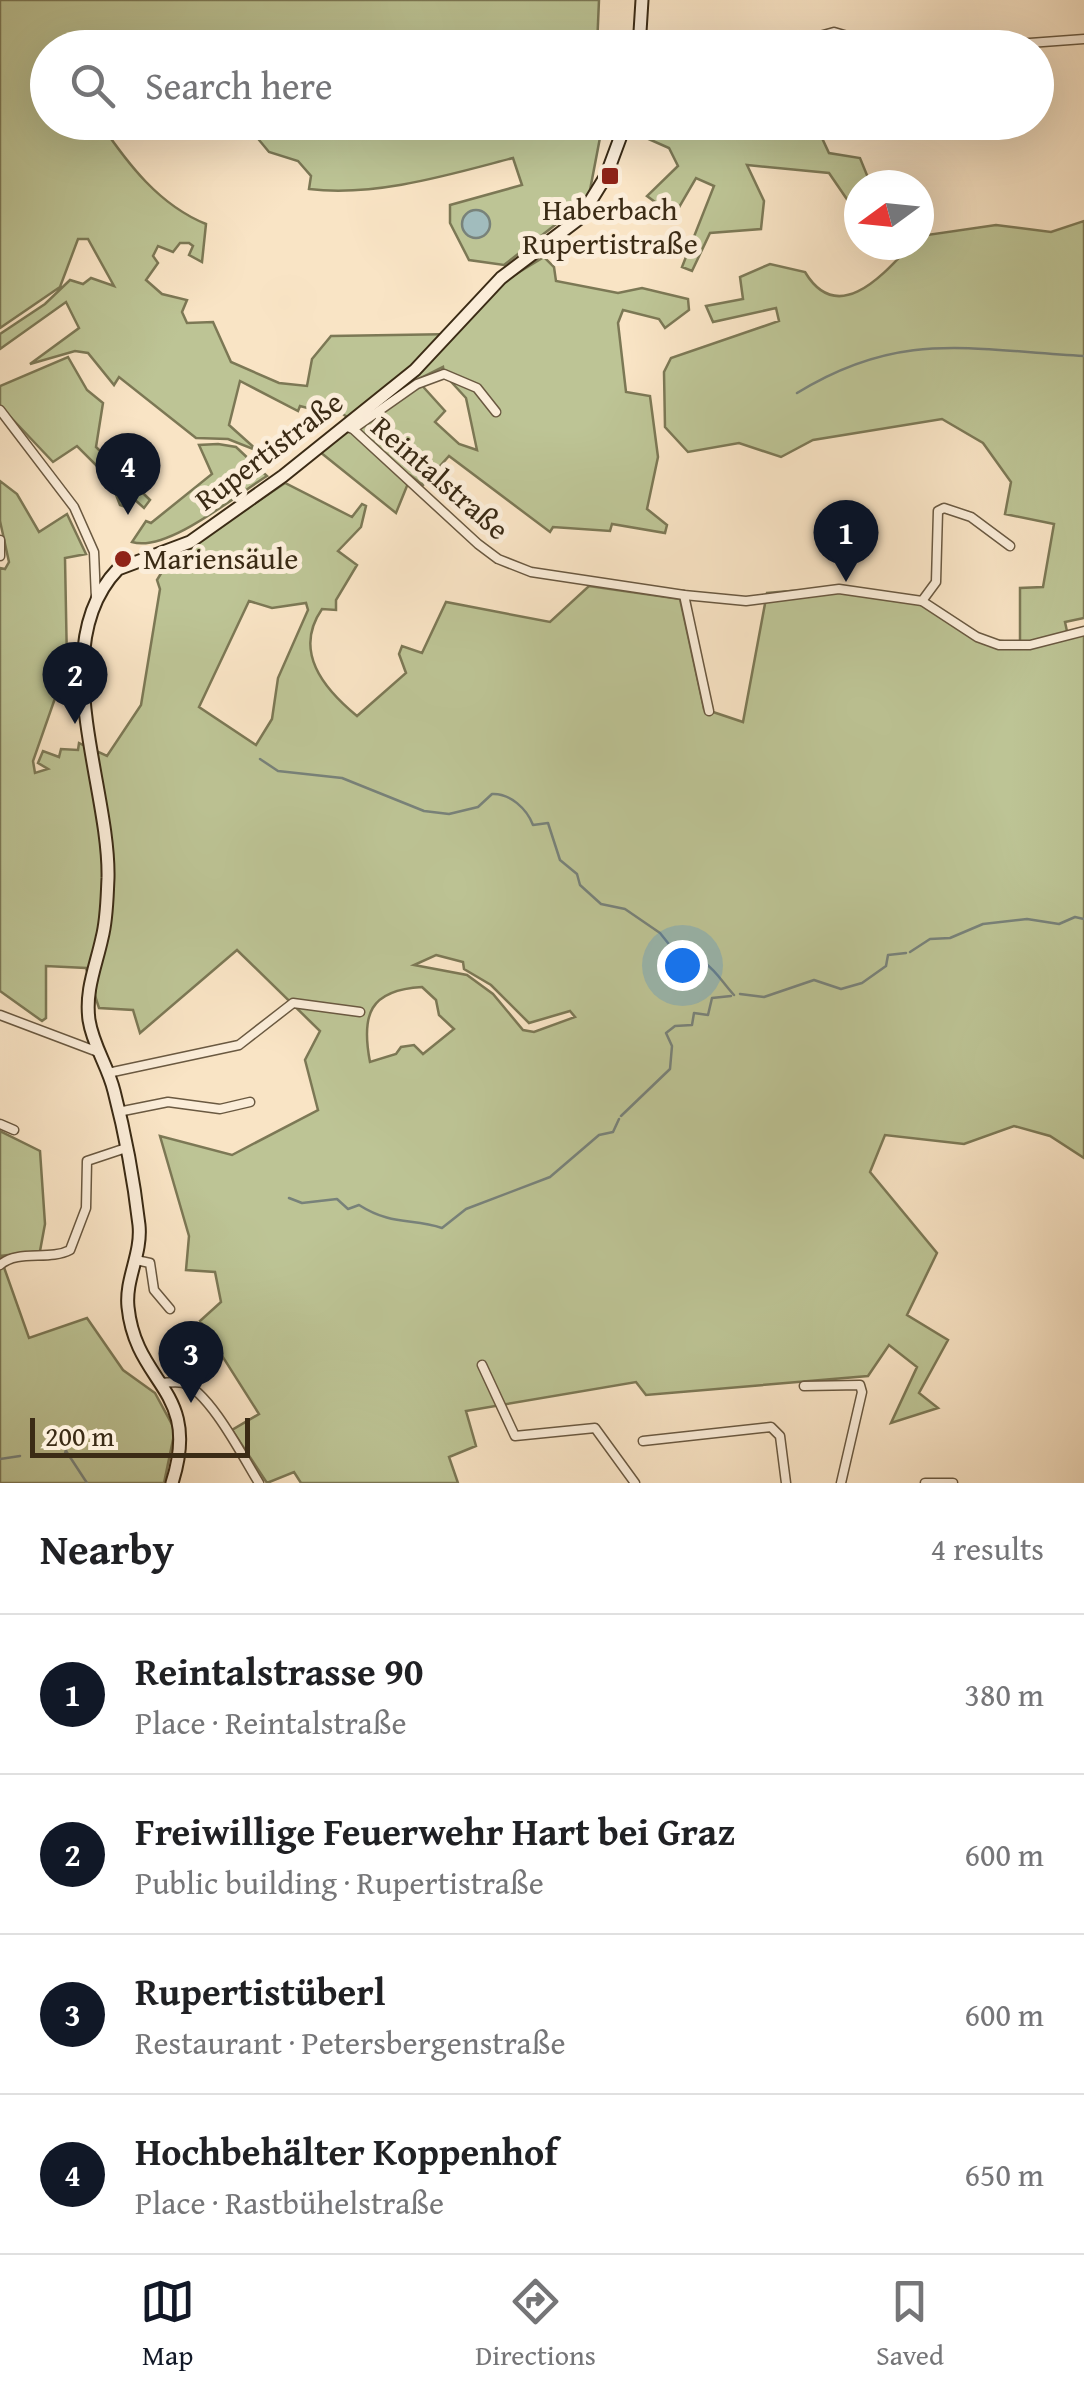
<!DOCTYPE html>
<meta charset="utf-8">
<style>
body{margin:0;font-family:"Gentium Book Plus",serif;background:#f6f6f6;color:#202124}
.compass{position:absolute;left:844px;top:170px;width:90px;height:90px;border-radius:50%;background:#fff;box-shadow:0 10px 40px #0002;rotate:255deg}
.scale{position:absolute;left:30px;bottom:25px;width:220px;box-sizing:border-box;padding-left:10px;border:5px solid #3b2b15;border-top:0;font-size:28px;line-height:35px;white-space:nowrap;color:#3b2b15;-webkit-text-stroke:8px #fbedd9;paint-order:stroke}
.you{position:absolute;left:682px;top:965px;width:35px;height:35px;margin:-25px;border:8px solid #fff;border-radius:50%;background:#1a73e8;box-shadow:0 0 0 15px #1a73e833}
.badge{display:grid;place-items:center;width:65px;height:65px;border-radius:50%;background:#111827;color:#fff;font-size:32px;font-weight:700}
.pin{position:absolute;translate:-50% -82px;filter:drop-shadow(0 2px 5px #0008)}
.pin::after{content:'';position:absolute;top:52px;width:35px;height:30px;background:inherit;clip-path:polygon(0 0,100% 0,50% 100%)}
.list{margin:0;padding:0;list-style:none}
h2{display:flex;justify-content:space-between;align-items:center;height:130px;margin:0;padding:0 40px;font-size:42px}
h2 small{font-size:32px;font-weight:400;color:#757577}
.list li{display:grid;grid-template-columns:65px 1fr auto;gap:30px;align-items:center;box-sizing:border-box;height:160px;padding:0 40px;border-top:2px solid #e0e0e0}
.list b{display:block;font-size:38px;white-space:nowrap}
.list p{margin:0;font-size:32px;white-space:nowrap;color:#757577}
.list em{font-size:32px;font-style:normal;color:#757577}
.icon{flex:none;width:55px;height:55px;fill:none;stroke:currentColor;stroke-width:2;stroke-linecap:round;stroke-linejoin:round}
.map{position:relative;flex:none;width:1084px;height:1483px;overflow:hidden}
.search{position:absolute;background:#fff;box-shadow:0 10px 40px #0002;left:30px;right:30px;top:30px;height:110px;display:flex;align-items:center;gap:25px;box-sizing:border-box;padding:0 35px;border-radius:55px;color:#757577;font-size:38px}
.sheet{height:770px;background:#fff}
nav{display:flex;justify-content:space-around;align-items:center;box-sizing:border-box;height:140px;border-top:2px solid #e0e0e0;background:#fff;font-size:28px;color:#757577}
nav a{display:grid;justify-items:center;gap:5px}
nav .on{color:#111827}
.map>svg:first-child{display:block}
.green{fill:#bdc495;stroke:#7c7855;stroke-width:2.5;fill-rule:evenodd}
.water{fill:#a1bcbd;stroke:#78827a;stroke-width:2.5}
.lines{fill:none;stroke-linecap:round;stroke-linejoin:round}
.stream{stroke:#78827a;stroke-width:2.5}
.street-casing{stroke:#6a5941;stroke-width:11}
.secondary-casing{stroke:#3b2b15;stroke-width:15}
.street{stroke:#fbedd9;stroke-width:8}
.secondary{stroke:#fbedd9;stroke-width:11}
.poi-dot{fill:#8f2418;stroke:#fbedd9;stroke-width:4}
.labels{text-anchor:middle;stroke-width:10;stroke-linejoin:round;paint-order:stroke}
.poi-label{font-size:30px;fill:#3b2b15;stroke:#fbedd9}
.street-label{font-size:30px;fill:#3b2b15;stroke:#fbedd9}
</style>
<div class="map">
<svg width="1084" height="1483" viewBox="0 0 1084 1483">
<rect width="100%" height="100%" fill="#f9e4c5"/>
<filter id="stains"><feTurbulence type="fractalNoise" baseFrequency=".002" numOctaves="4"/><feColorMatrix values="0 0 0 0 .2 0 0 0 0 .09 0 0 0 0 .02 0 0 0 .5 -.17"/></filter>
<radialGradient id="worn" r=".72"><stop offset=".6" stop-color="#630" stop-opacity="0"/><stop offset="1" stop-color="#630" stop-opacity=".3"/></radialGradient>
<g class="green">
<path d="M0 0H599L597 47 48 48V122L100 123C128 164 159 205 206 224L202 262 189 255 193 246 189 243H180L173 252 158 246 153 256 158 263 146 280 162 294 187 300 182 312 187 323 213 322 231 362 279 383 307 386 312 359 331 336 456 334 506 280 544 257 554 267 556 281 618 293 642 288 688 299 689 310 665 328 659 319 623 310 618 323 626 392 650 396 658 457 647 509 667 525 665 533 612 524 610 531 553 527 550 532 449 456 423 485 411 476 396 513 320 452 355 423 339 411 334 415 300 406 298 411 240 381 229 425 258 451 228 439 196 438 119 377 114 385 88 353 75 351 30 364 79 328 66 302 0 349V334L45 304 70 280 83 284 91 278 114 286 88 239H78L60 287 0 328ZM443 367 444 374 466 398 477 450 459 444 435 422 445 411 417 380Z"/>
<path d="M603 122 590 190 579 213 569 214 504 265 469 260 450 223V205L522 185 513 158C448 175 376 197 309 189L311 176 298 161 269 152 245 123Z"/>
<polygon points="667,122 815,123 829,153 860,158 871,185 859,185 859,210 855,211 829,173 747,165 764,201 761,229 710,233 692,271 682,267 714,186 696,178 674,216 647,196 678,166 669,148 644,137 652,128"/>
<path d="M1084 221V618L1065 622 1068 636 1084 631V1158L1050 1136 1014 1126 964 1144 885 1135 870 1172 937 1253 907 1315 948 1340 919 1393 938 1408 891 1423 917 1367 889 1345 868 1376 646 1395 636 1382 466 1411 476 1446 449 1457 458 1483H301L294 1472 267 1483 232 1430 259 1414 200 1321 221 1302 215 1272 186 1270 189 1236 160 1136 232 1155 318 1110 305 1060 320 1031 237 950 140 1033 133 1010 99 1008 86 968 46 966V1018L42 1021 0 991V568L5 569 9 562 0 521V481L17 494 39 532 67 514 86 554 65 558 67 664 33 761 35 773 48 769 38 763 43 751 59 757 61 749 78 750 79 743 107 756 141 705 160 589 157 580 168 562 285 483 352 517 362 504 366 506 361 527 338 551 357 565 336 600V610L322 609C293 651 323 688 357 716L406 673 399 654 402 646 422 653 446 602 550 622 589 586 680 599 704 709 743 722 767 593C802 589 891 589 923 601 968 618 959 642 1020 642V588L1043 587 1054 524 1005 514 1011 482 983 443 942 419 813 440 781 457 739 443 688 452 665 427 664 372 671 358 779 321 776 308 713 322 706 306 743 299 740 277 770 264 805 272C838 327 883 275 911 245H919L920 236 996 225 1051 232ZM249 601 272 608 306 603 308 610 278 678 272 719 256 745 199 707ZM436 955 463 962 464 969 491 985 529 1023 570 1011 575 1017 534 1032 523 1030 493 994 467 975 414 965ZM422 987 436 1000 439 1015 454 1029 423 1054 414 1045 401 1047 396 1054 370 1062C361 1015 369 990 422 987Z"/>
<polygon points="68,357 87,390 103,403 96,447 150,500 144,508 134,499 126,507 120,505 110,479 77,446 53,462 0,406 0,386"/>
<path d="M218 444 236 447 267 476C236 495 167 553 132 542L146 521 151 523 212 474 199 445Z"/>
<polygon points="0,1131 40,1151 45,1224 40,1251 0,1256 29,1338 87,1318 123,1370 155,1393 175,1430 164,1483 0,1483"/>
</g>
<circle class="water" cx="476" cy="224" r="14"/>
<g class="lines">
<g class="stream">
<path d="M797 393C901 329 970 350 1084 356"/>
<path d="M260 759 278 771 342 778 424 811 449 814 478 807 492 794C510 793 527 809 533 825L548 823 560 860 577 874 580 885 601 904 625 909 660 933 676 953C710 956 717 977 734 995"/>
<polyline points="910,952 930,939 950,938 983,924 1027,919 1059,924 1075,917 1084,919"/>
<polyline points="740,994 764,997 814,980 841,989 862,983 886,966 888,955 906,953"/>
<polyline points="621,1116 670,1069 672,1046 666,1033 675,1026 692,1025 694,1013 708,1015 712,998 731,996"/>
<path d="M289 1198 302 1203 337 1199 348 1209 359 1205C392 1226 412 1218 442 1228L466 1209 550 1177 599 1135 613 1132 619 1119"/>
<polyline points="66,1451 87,1483"/>
<polyline points="65,1453 68,1445 84,1441"/>
<polyline points="0,1459 20,1456"/>
</g>
<defs>
<g id="street">
<polyline points="776,48 834,32 888,48"/>
<polyline points="961,48 1084,39"/>
<polyline points="625,126 646,122"/>
<polyline points="0,410 74,507 94,552 96,599"/>
<polyline points="344,426 353,429 478,544 498,559 531,572 684,595 746,601 839,589 922,601 977,637 999,645 1030,645 1084,631"/>
<polyline points="353,429 417,384 444,374 477,388 496,412"/>
<polyline points="0,540 0,556"/>
<polyline points="684,595 709,711"/>
<polyline points="922,601 936,582 938,511 944,508 971,517 1010,546"/>
<polyline points="0,1015 98,1052"/>
<polyline points="108,1073 239,1045 293,1003 360,1012"/>
<polyline points="118,1112 168,1102 220,1109 250,1102"/>
<polyline points="0,1124 14,1130"/>
<polyline points="136,1260 150,1263 154,1290 170,1309"/>
<path d="M0 1265C18 1249 49 1261 70 1250L86 1208 87 1161 123 1149"/>
<polyline points="482,1365 515,1436 595,1428 635,1483"/>
<path d="M160 1383C167 1383 176 1381 183 1383 210 1392 244 1459 259 1483"/>
<polyline points="804,1386 860,1385 862,1392 841,1483"/>
<polyline points="643,1441 771,1427 780,1436 786,1483"/>
<polyline points="925,1483 953,1483"/>
</g>
<g id="secondary">
<polyline points="639,48 642,0"/>
<path d="M172 1483C202 1389 136 1386 128 1307 125 1279 142 1254 139 1225 134 1182 125 1133 114 1091 108 1066 93 1046 89 1020 85 990 96 966 102 938 107 919 107 898 108 878 110 786 44 646 118 569L190 542 283 476 415 370 501 278 580 218 606 176 626 122"/>
</g>
</defs>
<use href="#street" class="street-casing"/>
<use href="#secondary" class="secondary-casing"/>
<use href="#street" class="street"/>
<use href="#secondary" class="secondary"/>
</g>
<g class="poi-dot">
<rect x="600" y="166" width="20" height="20" rx="5"/>
<circle cx="123" cy="559" r="10"/>
</g>
<g class="labels">
<g class="poi-label">
<text x="610" y="220">Haberbach<tspan x="610" dy="34">Rupertistraße</tspan></text>
<text x="143" y="569" text-anchor="start">Mariensäule</text>
</g>
<g class="street-label">
<text transform="translate(269 451) rotate(-37)" y="10">Rupertistraße</text>
<text transform="translate(440 478) rotate(41)" y="10">Reintalstraße</text>
</g>
</g>
<rect width="100%" height="100%" filter="url(#stains)"/>
<rect width="100%" height="100%" fill="url(#worn)"/>
</svg>
<svg class="compass" viewBox="-18 -18 36 36"><path d="M0-13l5 13h-10z" fill="#e53935"/><path d="M0 13l5-13h-10z" fill="#757577"/></svg>
<div class="scale">200 m</div>
<div class="you"></div>
<div class="pin badge" style="left:846px;top:582px">1</div>
<div class="pin badge" style="left:75px;top:724px">2</div>
<div class="pin badge" style="left:191px;top:1403px">3</div>
<div class="pin badge" style="left:128px;top:515px">4</div>
<div class="search"><svg class="icon" aria-label="search" viewBox="0 0 24 24"><circle cx="10" cy="10" r="6"/><path d="M15 15l6 6"/></svg>Search here</div>
</div>
<section class="sheet">
<h2>Nearby<small>4 results</small></h2>
<ul class="list">
<li><span class="badge">1</span><div><b>Reintalstrasse 90</b><p>Place · Reintalstraße</p></div><em>380 m</em></li>
<li><span class="badge">2</span><div><b>Freiwillige Feuerwehr Hart bei Graz</b><p>Public building · Rupertistraße</p></div><em>600 m</em></li>
<li><span class="badge">3</span><div><b>Rupertistüberl</b><p>Restaurant · Petersbergenstraße</p></div><em>600 m</em></li>
<li><span class="badge">4</span><div><b>Hochbehälter Koppenhof</b><p>Place · Rastbühelstraße</p></div><em>650 m</em></li>
</ul>
</section>
<nav>
<a class="on"><svg class="icon" aria-label="map" viewBox="0 0 24 24"><path d="M3 6l6-2 6 2 6-2v14l-6 2-6-2-6 2zM9 4v14M15 6v14"/></svg>Map</a>
<a><svg class="icon" aria-label="directions" viewBox="0 0 24 24"><path d="M12 3l9 9-9 9-9-9zM9 14v-3h6M13 9l2 2-2 2"/></svg>Directions</a>
<a><svg class="icon" aria-label="saved" viewBox="0 0 24 24"><path d="M7 4h10v16l-5-4-5 4z"/></svg>Saved</a>
</nav>
